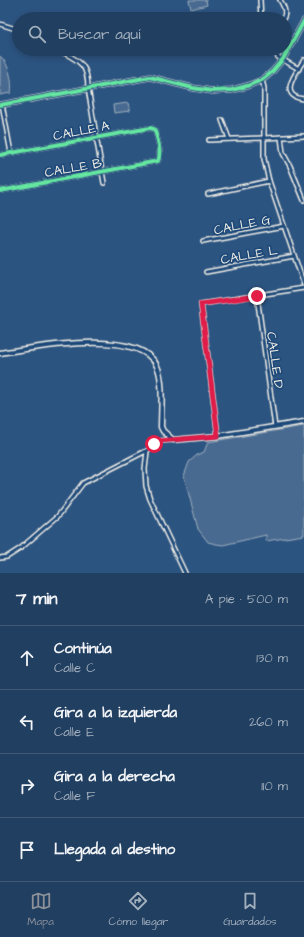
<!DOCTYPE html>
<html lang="es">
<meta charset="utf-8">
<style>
body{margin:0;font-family:"Architects Daughter",sans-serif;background:#294667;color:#f1f3f6}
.stop{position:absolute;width:12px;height:12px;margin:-9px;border:3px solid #e11d48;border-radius:50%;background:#fff}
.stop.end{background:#e11d48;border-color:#fff;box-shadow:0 1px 4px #0008}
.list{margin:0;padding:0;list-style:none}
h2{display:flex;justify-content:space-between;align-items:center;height:52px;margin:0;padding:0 16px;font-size:17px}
h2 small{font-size:13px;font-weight:400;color:#a2afbd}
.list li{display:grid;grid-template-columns:26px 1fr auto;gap:12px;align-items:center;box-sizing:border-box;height:64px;padding:0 16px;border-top:1px solid #3e5876}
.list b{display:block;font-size:15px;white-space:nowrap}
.list p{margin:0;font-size:13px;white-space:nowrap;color:#a2afbd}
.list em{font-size:13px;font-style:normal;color:#a2afbd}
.icon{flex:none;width:22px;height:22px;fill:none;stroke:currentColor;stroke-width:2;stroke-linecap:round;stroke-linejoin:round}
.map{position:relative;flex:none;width:304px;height:573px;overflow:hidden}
.search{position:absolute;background:#213f61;box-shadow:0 2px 6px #0003;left:12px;right:12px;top:12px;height:44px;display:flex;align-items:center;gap:10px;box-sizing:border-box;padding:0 14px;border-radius:22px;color:#a2afbd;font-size:15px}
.sheet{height:308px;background:#213f61}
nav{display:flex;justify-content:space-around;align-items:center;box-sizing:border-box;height:56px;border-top:1px solid #3e5876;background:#213f61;font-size:11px;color:#a2afbd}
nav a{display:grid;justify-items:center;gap:2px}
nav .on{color:#8c9099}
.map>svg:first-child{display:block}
.green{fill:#496b90;stroke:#9eaebc}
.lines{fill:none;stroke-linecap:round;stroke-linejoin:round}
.street-casing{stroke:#f4f1e8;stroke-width:6}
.secondary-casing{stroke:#f4f1e8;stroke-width:7}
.street{stroke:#1f4a7a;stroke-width:3}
.secondary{stroke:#1f4a7a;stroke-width:4}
.cycleway-casing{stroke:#1f4a7a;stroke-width:6}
.cycleway{stroke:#66e7a1;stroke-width:4}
.route{stroke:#e11d48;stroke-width:5}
.labels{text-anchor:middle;stroke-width:3.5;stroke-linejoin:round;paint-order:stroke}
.street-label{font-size:13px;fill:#f4f1e8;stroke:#1f4a7a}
</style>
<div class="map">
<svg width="304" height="573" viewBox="0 0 304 573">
<rect width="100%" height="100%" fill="#2c5481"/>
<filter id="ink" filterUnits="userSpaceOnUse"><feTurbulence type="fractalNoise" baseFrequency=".025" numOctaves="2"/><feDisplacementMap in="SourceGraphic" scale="8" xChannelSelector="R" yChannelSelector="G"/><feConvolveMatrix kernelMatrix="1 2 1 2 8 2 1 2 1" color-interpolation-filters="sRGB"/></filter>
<g filter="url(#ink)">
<g class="green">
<polygon points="189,0 206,0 207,5 191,9"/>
<path d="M0 56C9 63 13 82 11 93L0 95Z"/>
<polygon points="128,103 130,111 114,113 113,105"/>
<polygon points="304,426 304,535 266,541 266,535 223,545 216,544 208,542 198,529 184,476 189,462 197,455 204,452 208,442"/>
</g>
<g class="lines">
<defs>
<g id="street">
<polyline points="260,0 261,19"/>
<path d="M280 0C284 7 287 12 283 19"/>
<polyline points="0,24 19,30"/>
<path d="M57 49C77 60 88 62 88 88L104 183"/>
<polyline points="271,49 278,57 299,69"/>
<path d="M304 60C296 73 277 96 304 99"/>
<polyline points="262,80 264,88 264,159 269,181 304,285"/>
<polyline points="2,104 11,153"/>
<polyline points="222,120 229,139"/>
<polyline points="281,137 283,153 290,166 304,200"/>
<polyline points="209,140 264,138 304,136"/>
<path d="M0 155 150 128 154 129C158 139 162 151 158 161L0 191"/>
<polyline points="208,194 269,181"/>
<polyline points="203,241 284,226"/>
<polyline points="206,272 294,256"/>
<polyline points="257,296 275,427"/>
<polyline points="218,436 201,304 304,288"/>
<polyline points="173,440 159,441 154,444 147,451 145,469 146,486 150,499 185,573"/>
<polyline points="0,558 7,557 21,548 58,516 83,483 144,452 147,451"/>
</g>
<g id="secondary">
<polyline points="0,105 150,77 193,88 212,91 232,90 247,86 262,80 272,72 283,59 304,21"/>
<path d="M0 353C34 348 139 327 157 366 164 380 161 411 161 427L163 431 173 440 218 436 304 422"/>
</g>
</defs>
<use href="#street" class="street-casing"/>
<use href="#secondary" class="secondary-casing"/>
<use href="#street" class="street"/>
<use href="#secondary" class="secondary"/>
<defs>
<g id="cycleway">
<polyline points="0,105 150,77 193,88 212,91 232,90 247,86 262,80 272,72 283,59 304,21"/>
<path d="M0 155 150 128 154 129C158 139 162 151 158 161L0 191"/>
</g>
</defs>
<use href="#cycleway" class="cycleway-casing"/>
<use href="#cycleway" class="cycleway"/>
</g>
</g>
<g class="lines" filter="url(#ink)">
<polyline class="route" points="154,444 159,441 218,436 201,304 257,296"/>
</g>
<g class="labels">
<g class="street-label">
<text transform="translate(81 130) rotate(-11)" y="5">CALLE A</text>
<text transform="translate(73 167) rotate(-10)" y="5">CALLE B</text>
<text transform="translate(242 224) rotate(-11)" y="5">CALLE G</text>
<text transform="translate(249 254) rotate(-10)" y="5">CALLE L</text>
<text transform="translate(276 360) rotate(82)" y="5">CALLE D</text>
</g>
</g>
</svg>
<div class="stop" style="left:154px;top:444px"></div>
<div class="stop end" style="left:257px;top:296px"></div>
<div class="search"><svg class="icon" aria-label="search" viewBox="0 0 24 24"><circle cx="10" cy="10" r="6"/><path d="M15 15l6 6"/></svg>Buscar aquí</div>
</div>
<section class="sheet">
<h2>7 min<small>A pie · 500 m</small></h2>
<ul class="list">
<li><svg class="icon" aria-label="ahead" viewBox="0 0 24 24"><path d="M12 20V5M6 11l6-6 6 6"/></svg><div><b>Continúa</b><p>Calle C</p></div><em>130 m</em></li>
<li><svg class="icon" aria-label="left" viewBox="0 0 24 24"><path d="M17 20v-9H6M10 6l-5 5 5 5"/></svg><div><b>Gira a la izquierda</b><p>Calle E</p></div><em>260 m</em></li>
<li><svg class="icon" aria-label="right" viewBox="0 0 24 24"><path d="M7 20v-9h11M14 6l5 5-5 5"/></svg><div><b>Gira a la derecha</b><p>Calle F</p></div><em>110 m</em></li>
<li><svg class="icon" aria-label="arrive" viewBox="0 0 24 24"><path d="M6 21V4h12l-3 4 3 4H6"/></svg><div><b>Llegada al destino</b></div></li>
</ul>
</section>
<nav>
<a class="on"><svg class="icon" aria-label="map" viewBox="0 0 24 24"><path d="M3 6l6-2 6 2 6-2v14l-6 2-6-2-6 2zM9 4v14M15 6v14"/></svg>Mapa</a>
<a><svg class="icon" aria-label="directions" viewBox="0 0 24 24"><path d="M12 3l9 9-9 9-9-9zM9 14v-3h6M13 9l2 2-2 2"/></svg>Cómo llegar</a>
<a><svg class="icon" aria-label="saved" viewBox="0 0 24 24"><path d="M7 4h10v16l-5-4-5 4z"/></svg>Guardados</a>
</nav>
